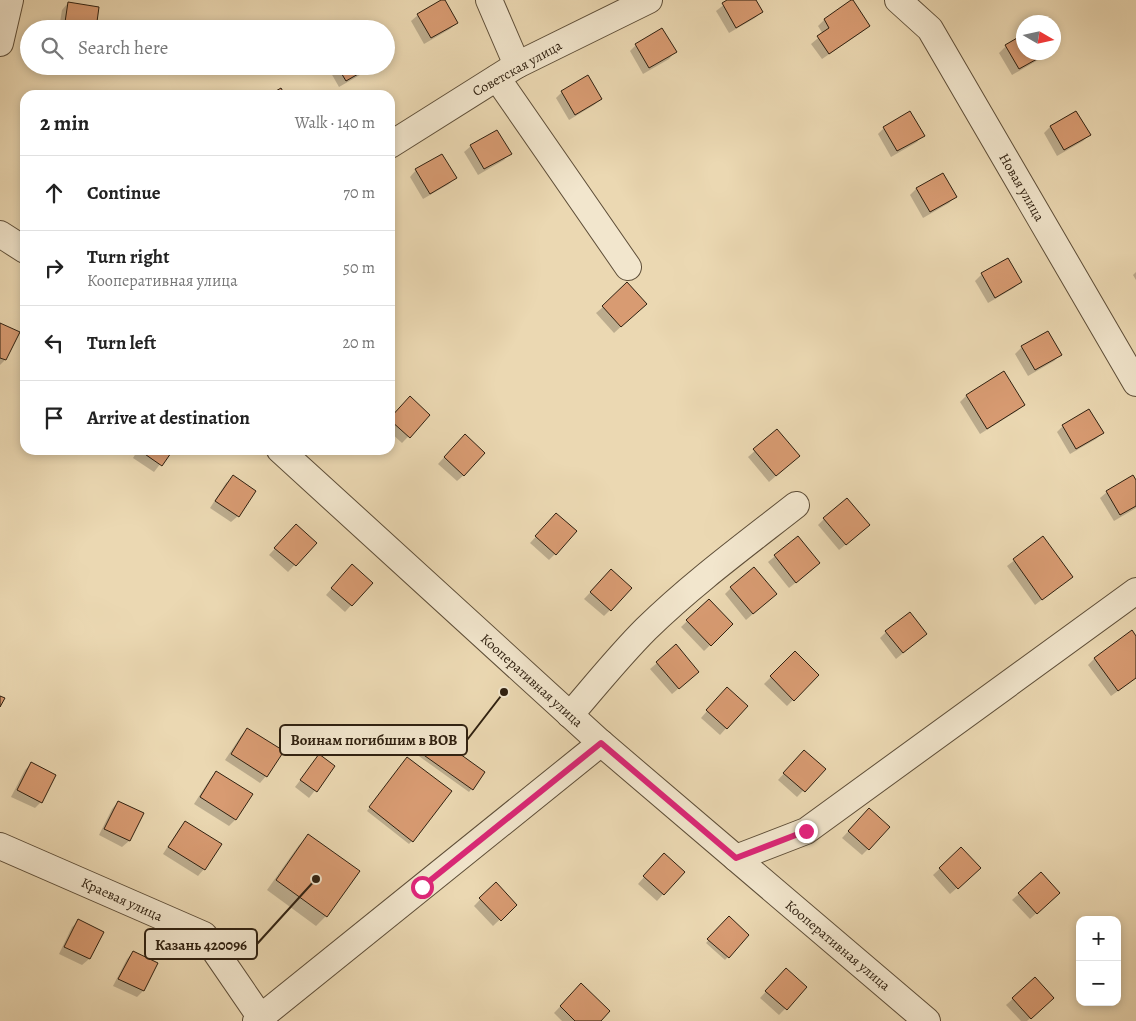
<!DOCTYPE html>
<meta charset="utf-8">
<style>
body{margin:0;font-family:Alegreya,serif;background:#f6f6f6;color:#222}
.controls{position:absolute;right:15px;bottom:15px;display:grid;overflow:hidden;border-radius:10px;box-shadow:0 2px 8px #0003}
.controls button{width:45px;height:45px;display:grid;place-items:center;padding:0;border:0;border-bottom:1px solid #e0e0e0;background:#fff;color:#222;font:25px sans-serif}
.compass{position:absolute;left:1016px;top:15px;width:45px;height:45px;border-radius:50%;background:#fff;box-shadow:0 2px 8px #0003;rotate:99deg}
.stop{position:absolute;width:15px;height:15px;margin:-11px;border:4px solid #db2777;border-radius:50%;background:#fff}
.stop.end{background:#db2777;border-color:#fff;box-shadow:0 1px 5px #0008}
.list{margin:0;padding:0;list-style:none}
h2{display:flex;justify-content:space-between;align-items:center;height:65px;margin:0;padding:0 20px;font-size:21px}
h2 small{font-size:16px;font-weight:400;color:#767676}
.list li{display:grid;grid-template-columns:32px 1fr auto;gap:15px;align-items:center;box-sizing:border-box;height:75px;padding:0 20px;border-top:1px solid #e0e0e0}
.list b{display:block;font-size:19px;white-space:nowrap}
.list p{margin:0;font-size:16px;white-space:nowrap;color:#767676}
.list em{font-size:16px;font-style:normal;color:#767676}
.icon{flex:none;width:28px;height:28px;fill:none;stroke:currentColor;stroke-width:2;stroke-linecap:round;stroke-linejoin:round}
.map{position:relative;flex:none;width:1136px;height:1021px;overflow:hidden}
.search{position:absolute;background:#fff;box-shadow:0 2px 8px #0003;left:20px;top:20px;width:375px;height:55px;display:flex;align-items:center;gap:12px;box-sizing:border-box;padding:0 18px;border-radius:28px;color:#767676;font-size:19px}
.panel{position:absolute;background:#fff;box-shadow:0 2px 8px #0003;left:20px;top:90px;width:375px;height:365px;border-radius:15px}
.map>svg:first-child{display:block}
.shadow{fill:#0003}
.building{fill:#d89b72;stroke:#2f2010}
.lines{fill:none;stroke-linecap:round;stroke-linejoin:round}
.minor-casing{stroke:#5e4e38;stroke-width:28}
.minor{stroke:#f2e6cd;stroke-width:26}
.route{stroke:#db2777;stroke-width:6}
.labels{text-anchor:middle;stroke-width:4;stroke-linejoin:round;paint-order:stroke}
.street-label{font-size:14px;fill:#2f2010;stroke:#f2e6cd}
.leader{fill:none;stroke:#2f2010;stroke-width:2}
.callout-dot{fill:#2f2010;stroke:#f2e6cd;stroke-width:2}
.callout{fill:#f2e6cd;stroke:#2f2010;stroke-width:2}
.callout-label{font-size:15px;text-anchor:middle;font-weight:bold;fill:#2f2010}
</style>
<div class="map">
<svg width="1136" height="1021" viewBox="0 0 1136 1021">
<rect width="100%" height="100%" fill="#ebd8b2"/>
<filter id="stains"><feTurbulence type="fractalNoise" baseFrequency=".004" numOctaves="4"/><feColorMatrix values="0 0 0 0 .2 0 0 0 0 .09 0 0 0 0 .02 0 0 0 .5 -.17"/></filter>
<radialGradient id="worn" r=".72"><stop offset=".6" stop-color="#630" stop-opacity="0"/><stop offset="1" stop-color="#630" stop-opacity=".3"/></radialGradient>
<g class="shadow">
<polygon points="730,0 754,0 761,12 755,18 729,33 716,11"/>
<polygon points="852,1 869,25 862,32 822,59 811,44 823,34 818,26 824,20"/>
<polygon points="68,3 94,29 59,29 62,10"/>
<polygon points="418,15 457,23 450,29 424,44 411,21"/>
<polygon points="636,45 675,52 669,59 643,74 630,51"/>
<polygon points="1006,46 1024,52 1045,53 1038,60 1012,75 999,53"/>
<polygon points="327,66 370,66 365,72 339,87"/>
<polygon points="562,92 601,99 594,105 569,120 556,98"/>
<polygon points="1076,112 1089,135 1083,141 1057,156 1044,133 1050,127"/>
<polygon points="884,128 923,135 917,142 891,157 878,134"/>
<polygon points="471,146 510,153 504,160 478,175 464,152"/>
<polygon points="416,170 455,178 449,184 423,199 410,177"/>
<polygon points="942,174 956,196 949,203 923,218 910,195 916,189"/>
<polygon points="1136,272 1136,280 1133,275"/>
<polygon points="982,274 1021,282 1014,288 988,303 975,281"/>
<polygon points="603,307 639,310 614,333 596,313"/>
<polygon points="0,324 18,333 5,360 0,365"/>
<polygon points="1047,332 1060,355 1054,361 1028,376 1015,354 1022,347"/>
<polygon points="1003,373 1023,405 1017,411 980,434 960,402 966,396"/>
<polygon points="429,415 402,443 390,432 390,419"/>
<polygon points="1063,426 1102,433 1096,439 1070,454 1057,432"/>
<polygon points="777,431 792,462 769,482 748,457"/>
<polygon points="458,442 464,475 457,481 438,464"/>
<polygon points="138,450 171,450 154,472 133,458"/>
<polygon points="233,477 238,516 231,522 210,508 226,483"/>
<polygon points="1136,483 1136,508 1114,521 1100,498 1107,492"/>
<polygon points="824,519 862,531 839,550 818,525"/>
<polygon points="550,521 555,554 549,560 530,543"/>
<polygon points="290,532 315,543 288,572 269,555"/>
<polygon points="798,537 812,570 789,588 768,562"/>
<polygon points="1043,538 1071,577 1035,605 1007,566"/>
<polygon points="346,572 371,583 345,612 326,595"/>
<polygon points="605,577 610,610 604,616 584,599"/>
<polygon points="731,588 769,600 746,620 725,594"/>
<polygon points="709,600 732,624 704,651 681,627"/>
<polygon points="886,632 926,634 896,659 880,638"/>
<polygon points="1136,639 1136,678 1111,696 1088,665 1095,658"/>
<polygon points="795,653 818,675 787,706 764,684"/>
<polygon points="657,663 691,678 672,694 650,669"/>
<polygon points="721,695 746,706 720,735 701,718"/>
<polygon points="248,729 266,776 260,783 225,760 241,736"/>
<polygon points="421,733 484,773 469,792 409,749"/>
<polygon points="319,756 334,766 309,798 295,787"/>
<polygon points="798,758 824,769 797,797 778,780"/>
<polygon points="405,762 412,841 409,844 367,811"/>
<polygon points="31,764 41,802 35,808 11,797 25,770"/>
<polygon points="216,772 235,820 229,826 194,804 210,779"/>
<polygon points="118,802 142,814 129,841 122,847 99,835 112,809"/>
<polygon points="863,816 868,849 862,855 842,838"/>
<polygon points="185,823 220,845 204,869 198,876 163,854 179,829"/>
<polygon points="309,836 326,916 316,926 267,890 299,845"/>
<polygon points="961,849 973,874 950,894 933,875"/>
<polygon points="658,861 683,872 657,901 638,884"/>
<polygon points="1041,874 1052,899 1030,919 1012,900"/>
<polygon points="495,884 515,905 493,926 474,906"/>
<polygon points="729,918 748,935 725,960 706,943"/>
<polygon points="79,921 102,932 89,959 82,965 59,954 72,927"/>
<polygon points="133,952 156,964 143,991 137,997 113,986 127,959"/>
<polygon points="780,976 806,987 779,1015 760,998"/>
<polygon points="1035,979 1046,1004 1027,1021 1021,1021 1006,1005"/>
<polygon points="575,991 599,1021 562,1021 554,1013"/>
</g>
<g class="building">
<polygon points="441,0 445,0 458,23 431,38 417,14"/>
<polygon points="727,0 756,0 763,12 736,28 722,3"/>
<polygon points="851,0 853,0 870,26 829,54 817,36 829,28 824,19"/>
<polygon points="68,2 99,7 96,29 64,29"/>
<polygon points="662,28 677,52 649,68 635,44"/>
<polygon points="1024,34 1024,52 1046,54 1019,69 1005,45"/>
<polygon points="337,66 372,66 346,81"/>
<polygon points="588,75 602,99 575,115 561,91"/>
<polygon points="281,88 285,95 269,95"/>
<polygon points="910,111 925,136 897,151 883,127"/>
<polygon points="1076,111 1091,135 1064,150 1050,126"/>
<polygon points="497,130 512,154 484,169 470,145"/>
<polygon points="442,154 457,178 430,194 415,169"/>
<polygon points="943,173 957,197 930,212 916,188"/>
<polygon points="1008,258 1022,282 995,298 981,273"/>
<polygon points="627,282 647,304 621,327 602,306"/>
<polygon points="0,323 20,332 6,360 0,358"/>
<polygon points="1048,331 1062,355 1035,370 1021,346"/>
<polygon points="1004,371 1025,405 987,429 966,395"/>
<polygon points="410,396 430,415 410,438 390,420 390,418"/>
<polygon points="1089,409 1104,433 1076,449 1062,425"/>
<polygon points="777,429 800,456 776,476 753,449"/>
<polygon points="465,434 485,453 464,476 444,457"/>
<polygon points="139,450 173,450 162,466"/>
<polygon points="233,475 256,491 239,517 215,501"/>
<polygon points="1133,475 1136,480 1136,506 1120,515 1106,491"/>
<polygon points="847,498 870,525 846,545 823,518"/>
<polygon points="556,513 577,531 556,555 535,536"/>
<polygon points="296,524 317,543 296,566 274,548"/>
<polygon points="798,536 820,563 796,583 774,555"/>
<polygon points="1043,536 1073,577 1042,600 1013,559"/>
<polygon points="352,564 373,583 352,606 331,588"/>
<polygon points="754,567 777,594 753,614 730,587"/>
<polygon points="611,569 632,588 611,611 590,592"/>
<polygon points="709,599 733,624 711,646 686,620"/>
<polygon points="910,612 927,634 903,653 885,631"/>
<polygon points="1132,630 1136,636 1136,678 1118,691 1094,658"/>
<polygon points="676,644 699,672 679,689 656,662"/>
<polygon points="795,651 819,675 794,701 770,676"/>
<polygon points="727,687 748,706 727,729 706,710"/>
<polygon points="0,696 5,698 0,707"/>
<polygon points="247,728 284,751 267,777 231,754"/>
<polygon points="424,728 485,772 473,790 411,746"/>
<polygon points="804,750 826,769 805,792 783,773"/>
<polygon points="319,754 335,766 317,792 300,780"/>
<polygon points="407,757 452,791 413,842 369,807"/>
<polygon points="31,762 56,775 42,803 17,790"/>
<polygon points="216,771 253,794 236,820 200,797"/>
<polygon points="118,801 144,813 130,841 104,829"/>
<polygon points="869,808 890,827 869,850 848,831"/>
<polygon points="185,821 222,844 205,870 168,847"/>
<polygon points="308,834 360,871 327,917 276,880"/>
<polygon points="961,847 981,868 958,889 939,868"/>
<polygon points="664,853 685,872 664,895 643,876"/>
<polygon points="1041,872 1060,893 1037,914 1018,893"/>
<polygon points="496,882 517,905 501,921 479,898"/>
<polygon points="729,916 749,935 729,958 707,939"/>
<polygon points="78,919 104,932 90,959 64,947"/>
<polygon points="133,951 158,963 144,991 118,979"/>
<polygon points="786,968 807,987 787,1010 765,991"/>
<polygon points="1035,977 1054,998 1031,1019 1012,998"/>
<polygon points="581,983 610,1011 601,1021 575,1021 560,1006"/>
</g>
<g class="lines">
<defs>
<g id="minor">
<polyline points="489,0 517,65"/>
<polyline points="898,0 930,29 1136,383"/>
<polyline points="0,43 10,0"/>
<polyline points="497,78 628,267"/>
<polyline points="390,145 517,65 649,0"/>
<polyline points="0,234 25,250"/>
<polyline points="280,450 601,743 927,1021"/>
<path d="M570 715C595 686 619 656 646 629 692 584 745 545 796 505"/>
<polyline points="0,846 204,935 263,1021"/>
<polyline points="736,858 806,831 1136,591"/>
<polyline points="256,1021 601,743"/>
</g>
</defs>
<use href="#minor" class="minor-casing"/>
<use href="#minor" class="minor"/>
</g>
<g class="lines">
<polyline class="route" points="422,887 601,743 736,858 806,831"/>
</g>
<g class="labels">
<g class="street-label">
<text transform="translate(517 68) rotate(-29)" y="5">Советская улица</text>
<text transform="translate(1022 187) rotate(60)" y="5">Новая улица</text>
<text transform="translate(532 680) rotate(42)" y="5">Кооперативная улица</text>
<text transform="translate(122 899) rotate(24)" y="5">Краевая улица</text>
<text transform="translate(838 945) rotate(40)" y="5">Кооперативная улица</text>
</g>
</g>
<path class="leader" d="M504 692L467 740M316 879L257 944"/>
<g class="callout-dot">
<circle cx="504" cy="692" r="5"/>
<circle cx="316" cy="879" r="5"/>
</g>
<g class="callout">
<rect x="280" y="725" width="187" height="30" rx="5"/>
<rect x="145" y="929" width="112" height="30" rx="5"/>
</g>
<g class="callout-label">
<text x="374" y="745">Воинам погибшим в ВОВ</text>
<text x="201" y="950">Казань 420096</text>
</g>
<rect width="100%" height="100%" filter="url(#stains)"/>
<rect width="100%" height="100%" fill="url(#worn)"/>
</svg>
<div class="controls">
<button>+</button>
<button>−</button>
</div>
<svg class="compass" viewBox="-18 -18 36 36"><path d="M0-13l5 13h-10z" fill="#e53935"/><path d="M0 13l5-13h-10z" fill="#767676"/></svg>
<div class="stop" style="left:422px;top:887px"></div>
<div class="stop end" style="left:806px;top:831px"></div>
<div class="search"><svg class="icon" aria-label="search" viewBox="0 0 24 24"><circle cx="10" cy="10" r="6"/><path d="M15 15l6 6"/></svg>Search here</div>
<section class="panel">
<h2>2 min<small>Walk · 140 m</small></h2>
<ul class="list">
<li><svg class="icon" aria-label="ahead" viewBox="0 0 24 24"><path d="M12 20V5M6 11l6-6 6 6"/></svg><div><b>Continue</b></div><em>70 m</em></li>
<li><svg class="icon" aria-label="right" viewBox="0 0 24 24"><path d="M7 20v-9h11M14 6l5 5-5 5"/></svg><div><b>Turn right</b><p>Кооперативная улица</p></div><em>50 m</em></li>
<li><svg class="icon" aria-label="left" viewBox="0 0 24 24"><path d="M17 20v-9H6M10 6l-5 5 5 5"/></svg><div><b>Turn left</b></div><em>20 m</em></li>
<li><svg class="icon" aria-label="arrive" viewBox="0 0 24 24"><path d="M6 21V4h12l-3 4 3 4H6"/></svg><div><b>Arrive at destination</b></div></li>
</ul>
</section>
</div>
